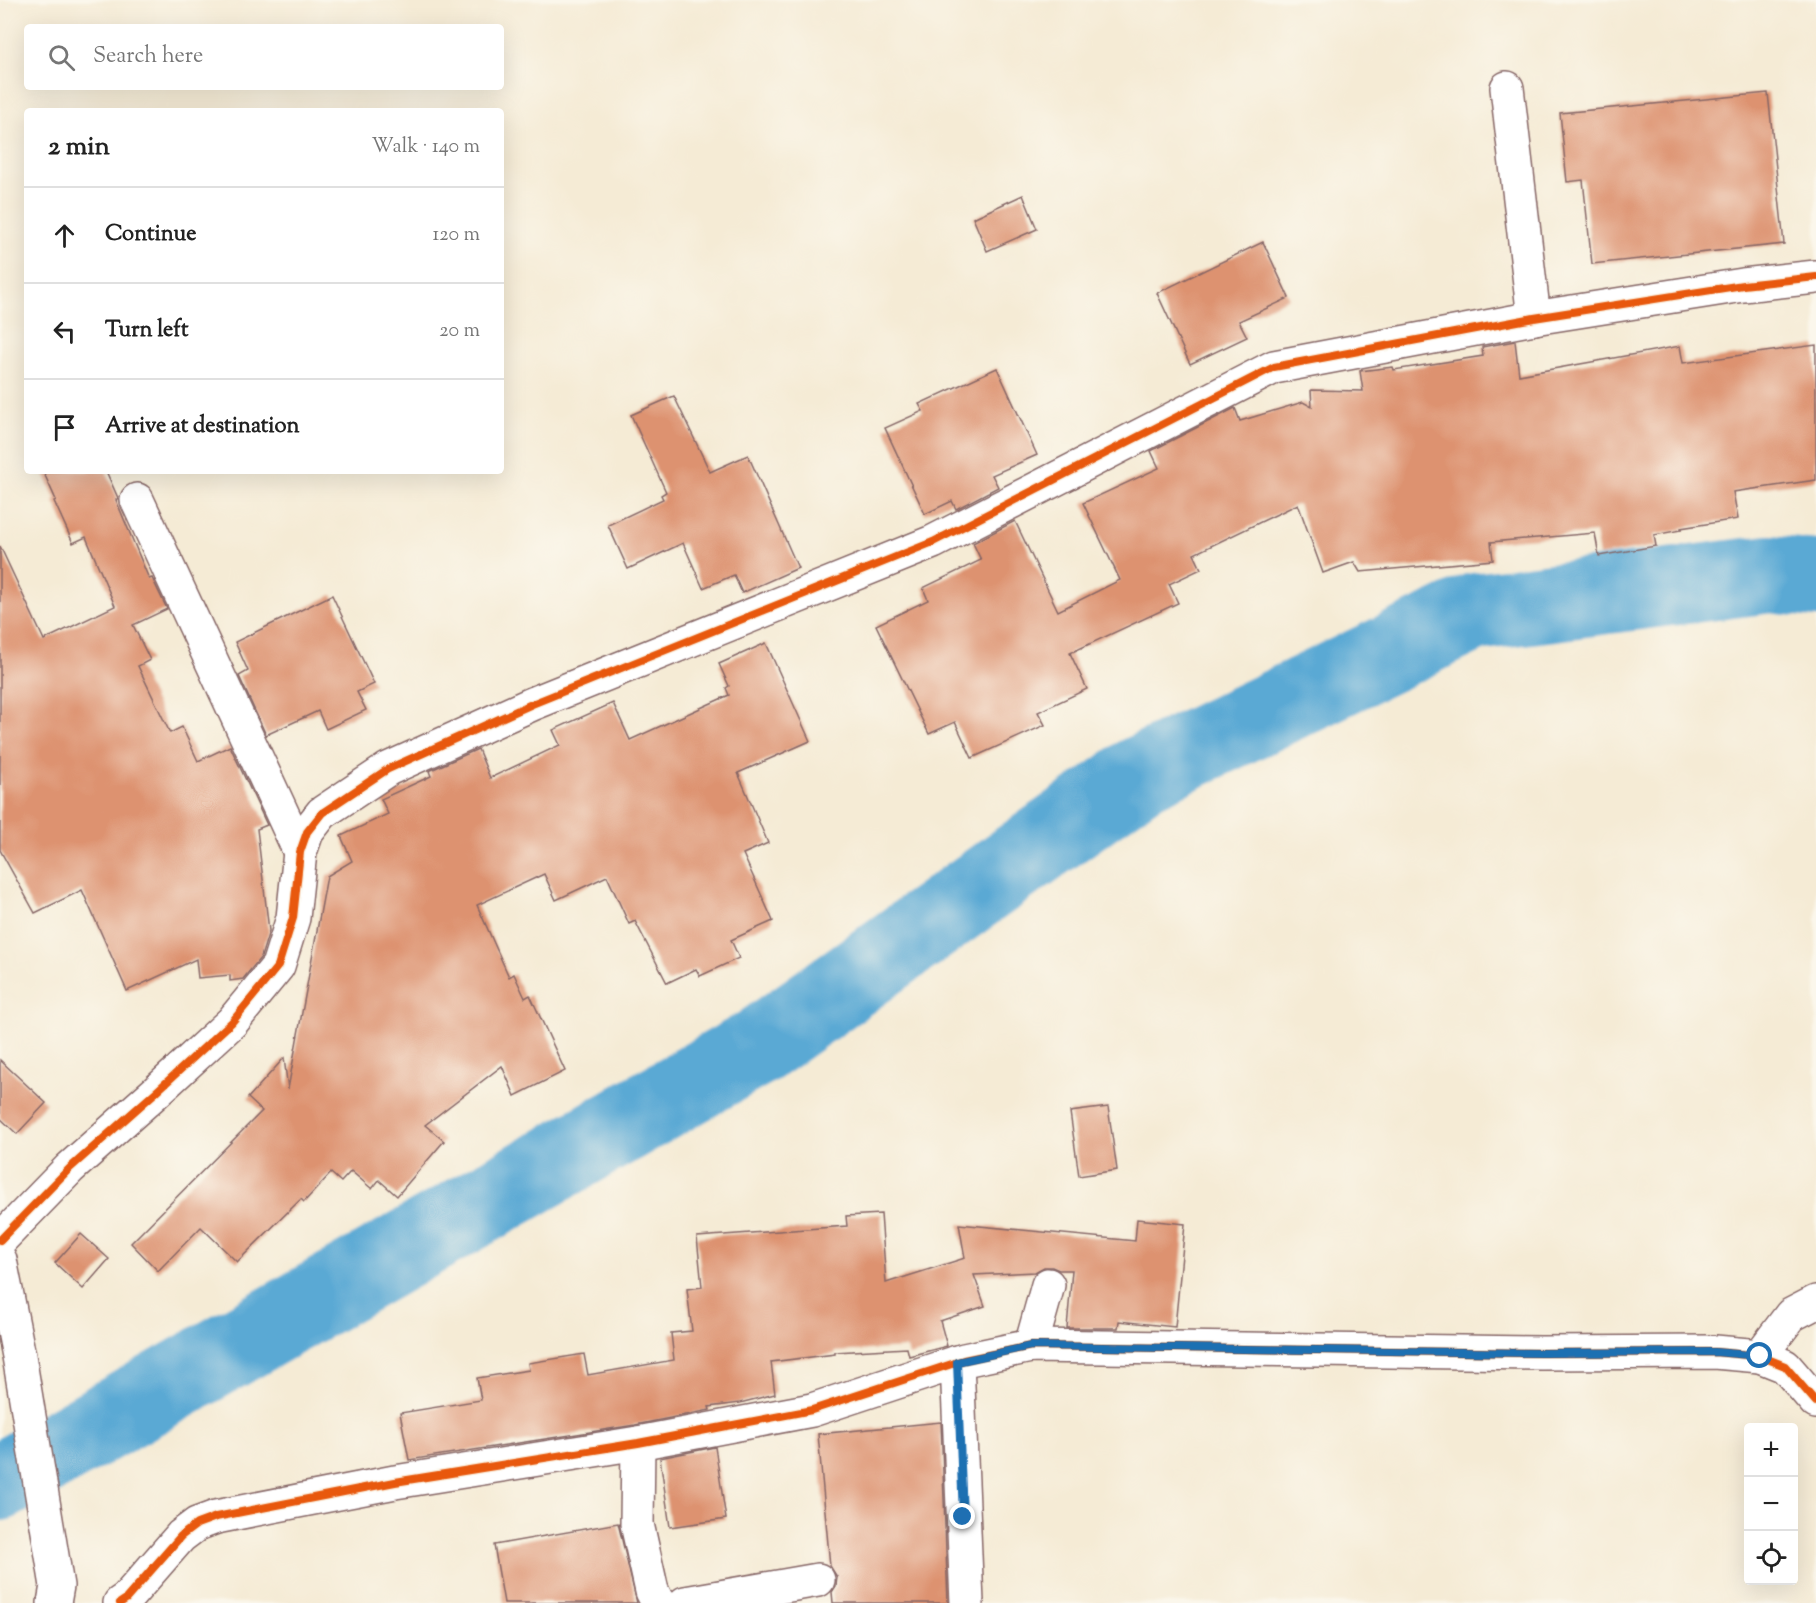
<!DOCTYPE html>
<meta charset="utf-8">
<style>
body{margin:0;font-family:"Sorts Mill Goudy",serif;background:#f2f2f2;color:#222}
.controls{position:absolute;right:18px;bottom:18px;display:grid;overflow:hidden;border-radius:6px;box-shadow:0 6px 24px #0002}
.controls button{width:54px;height:54px;display:grid;place-items:center;padding:0;border:0;border-bottom:2px solid #e0e0e0;background:#fff;color:#222;font:30px sans-serif}
.stop{position:absolute;width:18px;height:18px;margin:-14px;border:4px solid #1f6fb2;border-radius:50%;background:#fff}
.stop.end{background:#1f6fb2;border-color:#fff;box-shadow:0 2px 6px #0008}
.list{margin:0;padding:0;list-style:none}
h2{display:flex;justify-content:space-between;align-items:center;height:78px;margin:0;padding:0 24px;font-size:26px}
h2 small{font-size:20px;font-weight:400;color:#767676}
.list li{display:grid;grid-template-columns:39px 1fr auto;gap:18px;align-items:center;box-sizing:border-box;height:96px;padding:0 24px;border-top:2px solid #e0e0e0}
.list b{display:block;font-size:22px;white-space:nowrap}
.list em{font-size:20px;font-style:normal;color:#767676}
.icon{flex:none;width:33px;height:33px;fill:none;stroke:currentColor;stroke-width:2;stroke-linecap:round;stroke-linejoin:round}
.map{position:relative;flex:none;width:1816px;height:1603px;overflow:hidden}
.search{position:absolute;background:#fff;box-shadow:0 6px 24px #0002;left:24px;top:24px;width:480px;height:66px;display:flex;align-items:center;gap:15px;box-sizing:border-box;padding:0 21px;border-radius:6px;color:#767676;font-size:22px}
.panel{position:absolute;background:#fff;box-shadow:0 6px 24px #0002;left:24px;top:108px;width:480px;height:366px;border-radius:6px}
.map>svg:first-child{display:block}
.lines{fill:none;stroke-linecap:round;stroke-linejoin:round}
.river{stroke:#5aa9d4;stroke-width:78}
.building{fill:#dd926f}
.minor-casing{stroke:#866666;stroke-width:36}
.minor{stroke:#fff;stroke-width:33}
.cycleway-casing{stroke:#fbf7ec;stroke-width:11}
.cycleway{stroke:#e8590c;stroke-width:8}
.route{stroke:#1f6fb2;stroke-width:8}
</style>
<div class="map">
<svg width="1816" height="1603" viewBox="0 0 1816 1603">
<rect width="100%" height="100%" fill="#fbf7ec"/>
<filter id="ink" filterUnits="userSpaceOnUse"><feTurbulence type="fractalNoise" baseFrequency=".0167" numOctaves="2"/><feDisplacementMap in="SourceGraphic" scale="12" xChannelSelector="R" yChannelSelector="G"/><feConvolveMatrix kernelMatrix="1 2 1 2 8 2 1 2 1" color-interpolation-filters="sRGB"/></filter>
<filter id="wash" filterUnits="userSpaceOnUse"><feTurbulence type="fractalNoise" baseFrequency=".008" numOctaves="4" result="noise"/><feDisplacementMap in="SourceGraphic" scale="24" xChannelSelector="R" yChannelSelector="G"/><feGaussianBlur stdDeviation="1.35" result="paint"/><feColorMatrix in="noise" values="0 0 0 0 0 0 0 0 0 0 0 0 0 0 0 0 0 1.4 0 .05"/><feComposite in="paint" operator="in"/></filter>
<g filter="url(#wash)">
<rect width="100%" height="100%" fill="#f5ebd5"/>
<g class="lines">
<polyline class="river" points="0,1482 759,1046 1138,775 1475,612 1770,574 1816,579"/>
</g>
<g id="blocks">
<g class="building">
<polygon points="1768,93 1784,244 1592,264 1583,180 1567,182 1560,113"/>
<polygon points="1023,195 1037,229 987,251 973,218"/>
<polygon points="1263,242 1289,298 1239,321 1247,337 1190,364 1157,293"/>
<polygon points="1515,341 1519,375 1680,346 1683,363 1816,345 1816,480 1733,492 1738,519 1681,528 1681,530 1654,535 1656,546 1599,556 1595,533 1491,542 1493,560 1360,572 1354,562 1323,573 1298,504 1194,554 1201,569 1169,584 1178,603 1070,653 1087,689 1038,712 1045,725 972,758 955,722 929,734 876,625 928,600 923,588 981,560 973,543 1015,521 1058,611 1120,580 1083,503 1159,468 1151,451 1235,408 1240,421 1303,402 1312,407 1311,390 1363,391 1360,371 1393,367 1394,370 1483,356 1482,347"/>
<polygon points="997,368 1037,455 992,475 998,487 956,509 952,501 925,514 885,428 923,411 919,404"/>
<polygon points="674,396 710,472 748,455 798,568 742,593 734,575 703,588 683,543 628,569 608,525 663,499 661,495 666,492 631,415"/>
<polygon points="43,471 106,471 118,498 116,500 149,579 152,578 167,609 133,625 150,660 138,666 170,733 182,727 198,761 230,746 267,825 257,829 269,931 261,957 243,979 230,981 230,975 198,978 196,959 127,991 82,890 35,913 0,850 0,546 44,640 115,606 86,537 73,543 54,501 56,500"/>
<polygon points="332,595 374,684 357,692 366,710 326,729 318,711 266,735 239,676 248,671 235,642"/>
<polygon points="766,643 810,741 738,773 768,843 743,854 773,921 731,940 739,958 700,976 696,969 667,983 635,921 629,924 607,876 556,900 544,874 477,905 509,977 514,974 525,998 530,995 565,1071 515,1096 502,1066 425,1125 444,1141 397,1196 379,1180 372,1189 351,1171 341,1182 331,1173 304,1202 301,1199 237,1262 201,1227 158,1271 131,1243 262,1111 248,1098 284,1058 288,1089 327,876 352,861 341,836 388,814 381,799 431,776 429,771 478,749 490,778 560,745 553,730 613,703 630,740 729,695 726,688 729,686 719,664"/>
<polygon points="0,1060 46,1103 17,1134 0,1118"/>
<polygon points="1108,1107 1117,1170 1079,1176 1070,1112"/>
<polygon points="881,1214 886,1283 965,1258 959,1224 1135,1241 1137,1219 1185,1224 1175,1327 1119,1321 1118,1328 1067,1328 1072,1270 1059,1270 1052,1267 1044,1267 1035,1272 974,1275 985,1306 940,1321 947,1346 909,1356 907,1348 835,1352 835,1354 771,1362 775,1394 740,1403 709,1407 710,1410 635,1425 409,1460 400,1413 481,1400 477,1378 529,1370 528,1363 584,1354 588,1375 674,1360 671,1333 692,1331 687,1289 702,1287 697,1237 847,1226 846,1216"/>
<polygon points="81,1234 109,1259 83,1289 55,1263"/>
<polygon points="941,1422 948,1603 833,1603 832,1592 836,1586 837,1577 830,1566 818,1434"/>
<polygon points="715,1447 726,1519 670,1527 660,1458"/>
<polygon points="618,1523 637,1603 504,1603 494,1545"/>
</g>
</g>
</g>
<g filter="url(#ink)">
<use href="#blocks" fill-opacity="0" stroke="#866666" stroke-width="1.5"/>
<g class="lines">
<defs>
<g id="minor">
<polyline points="1507,88 1534,318"/>
<polyline points="137,500 300,852"/>
<polyline points="0,1240 70,1168 157,1091 232,1022 278,966 293,918 300,852 307,832 322,813 388,769 532,704 933,542 1274,367 1534,318 1743,285 1816,277"/>
<polyline points="0,1260 19,1356 57,1586 54,1603"/>
<polyline points="1031,1346 1048,1285"/>
<polyline points="1760,1356 1791,1315 1816,1302"/>
<polyline points="957,1362 967,1603"/>
<polyline points="638,1443 637,1524 652,1591 658,1603"/>
<polyline points="120,1603 126,1599 181,1536 197,1524 216,1517 395,1482 638,1443 812,1410 964,1360 1031,1346 1542,1353 1715,1352 1760,1356 1785,1366 1816,1402"/>
<polyline points="685,1603 818,1580"/>
</g>
</defs>
<use href="#minor" class="minor-casing"/>
<use href="#minor" class="minor"/>
<defs>
<g id="cycleway">
<polyline points="0,1240 70,1168 157,1091 232,1022 278,966 293,918 300,852 307,832 322,813 388,769 532,704 933,542 1274,367 1534,318 1743,285 1816,277"/>
<polyline points="120,1603 126,1599 181,1536 197,1524 216,1517 395,1482 638,1443 812,1410 964,1360 1031,1346 1542,1353 1715,1352 1760,1356 1785,1366 1816,1402"/>
</g>
</defs>
<use href="#cycleway" class="cycleway-casing"/>
<use href="#cycleway" class="cycleway"/>
</g>
</g>
<g class="lines" filter="url(#ink)">
<polyline class="route" points="963,1517 957,1362 1031,1346 1542,1353 1715,1352 1760,1356"/>
</g>
</svg>
<div class="controls">
<button>+</button>
<button>−</button>
<button><svg class="icon" aria-label="locate" viewBox="0 0 24 24"><circle cx="12" cy="12" r="6"/><path d="M12 2v4M12 18v4M2 12h4M18 12h4"/></svg></button>
</div>
<div class="stop" style="left:1760px;top:1356px"></div>
<div class="stop end" style="left:963px;top:1517px"></div>
<div class="search"><svg class="icon" aria-label="search" viewBox="0 0 24 24"><circle cx="10" cy="10" r="6"/><path d="M15 15l6 6"/></svg>Search here</div>
<section class="panel">
<h2>2 min<small>Walk · 140 m</small></h2>
<ul class="list">
<li><svg class="icon" aria-label="ahead" viewBox="0 0 24 24"><path d="M12 20V5M6 11l6-6 6 6"/></svg><div><b>Continue</b></div><em>120 m</em></li>
<li><svg class="icon" aria-label="left" viewBox="0 0 24 24"><path d="M17 20v-9H6M10 6l-5 5 5 5"/></svg><div><b>Turn left</b></div><em>20 m</em></li>
<li><svg class="icon" aria-label="arrive" viewBox="0 0 24 24"><path d="M6 21V4h12l-3 4 3 4H6"/></svg><div><b>Arrive at destination</b></div></li>
</ul>
</section>
</div>
